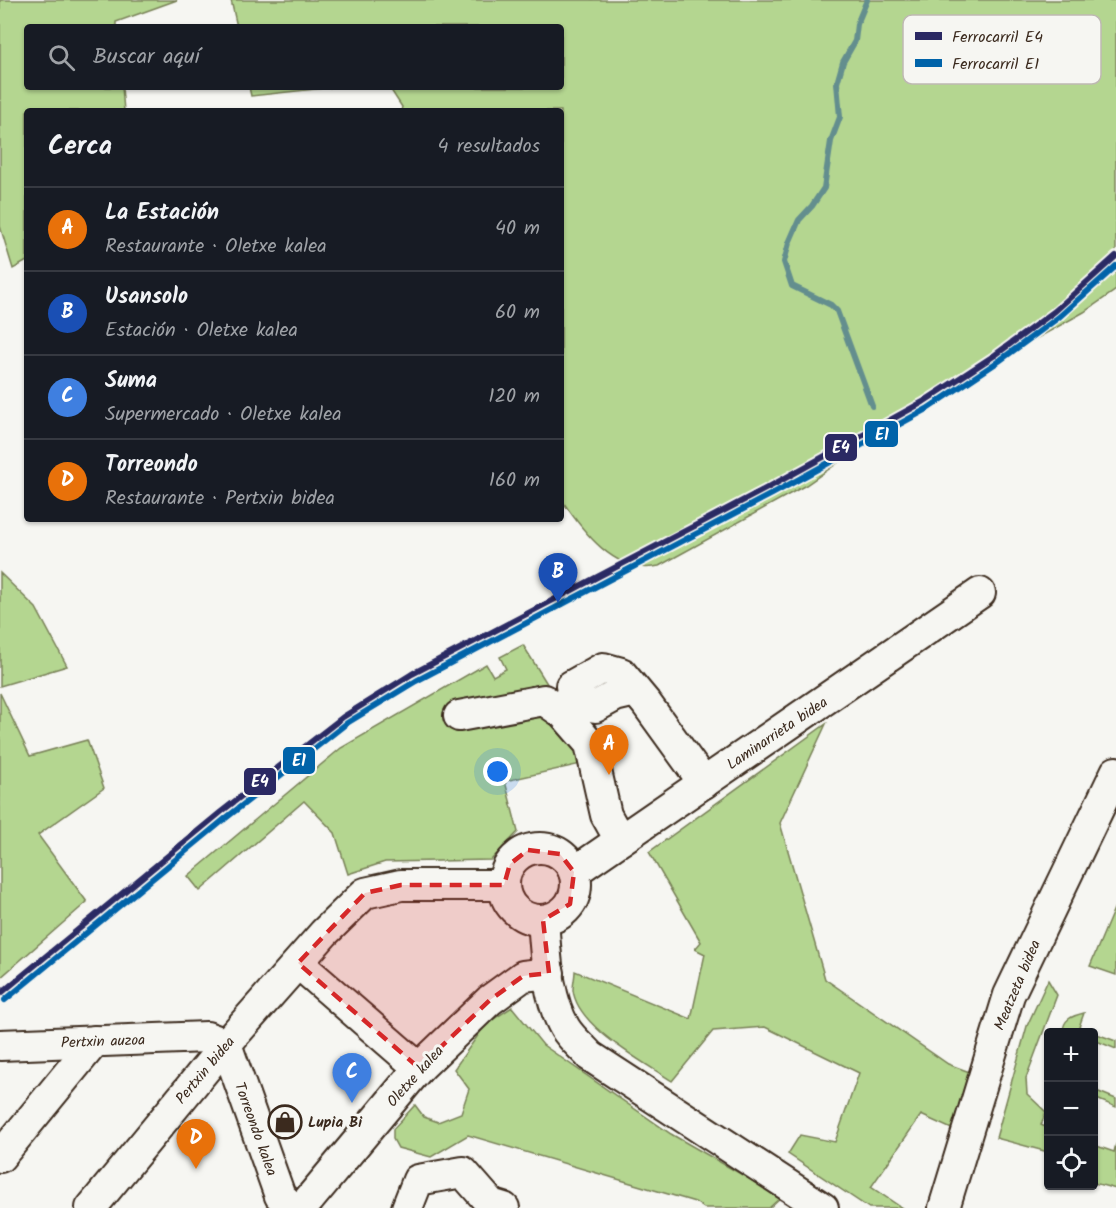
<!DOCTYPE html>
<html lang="es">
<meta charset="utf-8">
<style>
body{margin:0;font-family:Kalam,sans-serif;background:#20242c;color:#f1f3f6}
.controls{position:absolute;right:18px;bottom:18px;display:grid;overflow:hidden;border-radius:6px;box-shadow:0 2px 4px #0004}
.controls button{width:54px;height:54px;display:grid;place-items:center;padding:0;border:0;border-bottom:2px solid #363941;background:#171b24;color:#f1f3f6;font:30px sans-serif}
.you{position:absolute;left:498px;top:772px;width:21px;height:21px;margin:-15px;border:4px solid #fff;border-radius:50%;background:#1a73e8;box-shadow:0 0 0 9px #1a73e833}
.badge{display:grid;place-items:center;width:39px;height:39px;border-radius:50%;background:#9f9995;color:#fff;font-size:20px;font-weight:700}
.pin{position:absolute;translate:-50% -50px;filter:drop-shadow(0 2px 3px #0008)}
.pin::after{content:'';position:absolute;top:32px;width:21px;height:18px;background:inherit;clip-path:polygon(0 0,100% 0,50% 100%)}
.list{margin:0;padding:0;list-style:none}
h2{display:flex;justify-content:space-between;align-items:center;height:78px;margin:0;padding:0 24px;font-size:26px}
h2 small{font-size:20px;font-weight:400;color:#9ea1a6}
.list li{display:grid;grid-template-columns:39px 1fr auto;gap:18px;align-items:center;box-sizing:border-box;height:84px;padding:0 24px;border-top:2px solid #363941}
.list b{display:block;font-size:22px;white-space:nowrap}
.list p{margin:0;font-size:20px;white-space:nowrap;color:#9ea1a6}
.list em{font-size:20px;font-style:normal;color:#9ea1a6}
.icon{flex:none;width:33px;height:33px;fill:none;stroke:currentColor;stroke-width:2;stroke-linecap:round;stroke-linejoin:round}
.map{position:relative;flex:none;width:1116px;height:1208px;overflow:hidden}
.search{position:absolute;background:#171b24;box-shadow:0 2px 4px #0004;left:24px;top:24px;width:540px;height:66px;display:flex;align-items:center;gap:15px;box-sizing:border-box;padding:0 21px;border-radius:6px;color:#9ea1a6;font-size:22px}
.panel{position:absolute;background:#171b24;box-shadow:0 2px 4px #0004;left:24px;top:108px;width:540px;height:414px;border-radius:6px}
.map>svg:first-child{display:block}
.green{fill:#b4d690;stroke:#788057;stroke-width:1.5}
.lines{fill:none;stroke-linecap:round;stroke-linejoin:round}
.stream{stroke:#648e8e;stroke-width:6}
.minor-casing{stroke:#3b2a1e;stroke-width:34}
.minor{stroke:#f6f6f2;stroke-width:30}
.rail-1-casing{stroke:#f6f6f2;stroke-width:10}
.rail-2-casing{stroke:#f6f6f2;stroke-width:10}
.rail-1{stroke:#2b2963;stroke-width:6}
.rail-2{stroke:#0063a9;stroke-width:6}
.marked{fill:#d62828;fill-opacity:0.2;stroke:#d62828;stroke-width:4.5;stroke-dasharray:12 8;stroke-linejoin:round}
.labels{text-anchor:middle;stroke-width:6;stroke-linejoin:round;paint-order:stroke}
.street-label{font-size:15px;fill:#3b2a1e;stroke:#f6f6f2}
.poi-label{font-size:15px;font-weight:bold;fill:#3b2a1e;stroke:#f6f6f2;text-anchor:start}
.key{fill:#f6f6f2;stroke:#beb9b2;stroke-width:1.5}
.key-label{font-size:16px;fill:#3b2a1e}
.line-badge{stroke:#f6f6f2;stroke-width:2}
.badge-label{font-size:16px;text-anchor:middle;font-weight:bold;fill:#fff}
</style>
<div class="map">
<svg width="1116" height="1208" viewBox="0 0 1116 1208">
<rect width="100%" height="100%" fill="#f6f6f2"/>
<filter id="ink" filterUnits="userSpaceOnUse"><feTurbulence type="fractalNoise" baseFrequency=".0167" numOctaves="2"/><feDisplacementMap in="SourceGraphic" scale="12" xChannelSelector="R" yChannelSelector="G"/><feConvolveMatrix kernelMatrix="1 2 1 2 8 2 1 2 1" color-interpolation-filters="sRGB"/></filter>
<g filter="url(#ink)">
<g class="green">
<polygon points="0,0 177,0 116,22 116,27 27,27 27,87 122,87 124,111 27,111 27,261 13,269 0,226"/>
<path d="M231 0H1116V290L1084 312 934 396 806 485 659 566C615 576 582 530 561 499V111H401L402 107 389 87H561V27H237Z"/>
<polygon points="249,87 334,87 251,96"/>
<polygon points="0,573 36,608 67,666 0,686"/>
<polygon points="523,645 577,732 581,764 505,781 518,832 491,860 385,862 348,874 335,833 304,801 200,891 188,876 341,748 486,664 493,676 506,669 500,657"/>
<polygon points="0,693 30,756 87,740 104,788 38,835 87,902 0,978"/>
<path d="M826 724 780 823 825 979 948 1064 975 1074 956 1131 921 1115 871 1187 902 1208H869L788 1154 800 1135 835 1142 859 1073 765 1027 713 1031 672 1081C644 1062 577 1027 573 990 573 984 575 977 575 971L691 1019 705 954 695 949 701 942 649 852Z"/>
<polygon points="1116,904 1116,975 1090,966"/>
<polygon points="1048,980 1057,995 1026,1078 1027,1094 1046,1112 1041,1125 1048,1128 1048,1152 996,1138 1027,1026"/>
<polygon points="512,1007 543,1045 671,1134 781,1197 769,1208 704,1208 695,1202 468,1135 431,1157 398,1148 393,1139 393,1129 415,1105 424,1117 438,1122 461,1113 469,1089 454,1069 486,1024"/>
<path d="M1084 1013 1079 1027 1093 1032H1063C1063 1019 1072 1016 1084 1013Z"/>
<polygon points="1094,1033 1116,1041 1116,1049 1094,1040"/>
<polygon points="1094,1090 1116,1099 1116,1107 1094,1098"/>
<polygon points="1116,1144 1116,1189 1094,1183 1094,1145 1114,1152"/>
</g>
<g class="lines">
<polyline class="stream" points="867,0 857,24 855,41 843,62 837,83 840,117 831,141 824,188 812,206 799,220 789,243 784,262 792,286 831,305 837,311 872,406"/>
<defs>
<g id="minor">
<path d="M636 691 615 696 595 707C582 704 572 700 571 686L603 668 621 673 646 703 704 783"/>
<polyline points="459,716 544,700 563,713 590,744 606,815 620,840"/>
<circle cx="540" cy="884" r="36"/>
<polyline points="574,872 980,593"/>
<path d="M543 920C546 955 547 997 565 1028 571 1038 582 1047 590 1056L823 1208"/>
<polyline points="298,963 419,1068"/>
<polyline points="0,1045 207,1037 226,1044 280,1196 293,1208"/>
<polyline points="0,1157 95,1041"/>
<polyline points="91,1208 226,1044 324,933 365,893 401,885 504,885"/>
<polyline points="302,1208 419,1068 490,1000 523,976 549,973"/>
<polyline points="407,1208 418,1180 463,1172 491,1204 504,1208"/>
<polyline points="944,1208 1009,995 1116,772"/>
</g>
</defs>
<use href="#minor" class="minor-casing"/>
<use href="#minor" class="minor"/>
<defs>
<polyline id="rail-1" points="0,994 221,812 343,717 412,674 769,487 923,402 995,355 1055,311 1116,256"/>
<polyline id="rail-2" points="5,1000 226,818 347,723 416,681 772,494 927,409 999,361 1059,317 1116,266"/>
</defs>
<use href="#rail-1" class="rail-1-casing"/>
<use href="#rail-2" class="rail-2-casing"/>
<use href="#rail-1" class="rail-1"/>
<use href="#rail-2" class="rail-2"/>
</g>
</g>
<path class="marked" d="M528 850 560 854 574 872 570 904 543 920 549 973 523 976 490 1000 419 1068 298 963 365 893 401 885H504L510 864Z"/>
<defs>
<symbol id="shop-ring" viewBox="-11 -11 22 22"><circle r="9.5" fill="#f6f6f2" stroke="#3b2a1e" stroke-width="1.5"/><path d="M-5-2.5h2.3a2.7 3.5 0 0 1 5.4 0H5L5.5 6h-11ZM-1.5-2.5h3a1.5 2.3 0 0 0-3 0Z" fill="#3b2a1e"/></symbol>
</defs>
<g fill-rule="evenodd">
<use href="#shop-ring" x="266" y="1103" width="38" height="38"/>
</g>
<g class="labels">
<g class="street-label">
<text transform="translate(777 733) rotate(-34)" y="5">Laminarrieta bidea</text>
<text transform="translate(1017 985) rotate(-67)" y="5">Meatzeta bidea</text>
<text transform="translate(103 1041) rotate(-2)" y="5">Pertxin auzoa</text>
<text transform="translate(205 1070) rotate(-50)" y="5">Pertxin bidea</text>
<text transform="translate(415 1076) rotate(-48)" y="5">Oletxe kalea</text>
<text transform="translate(256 1129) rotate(70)" y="5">Torreondo kalea</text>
</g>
<g class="poi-label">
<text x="308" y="1127">Lupia Bi</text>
</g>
</g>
<rect x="903" y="15" width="198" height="69" rx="9" class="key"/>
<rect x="915" y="32" width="27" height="8" fill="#2b2963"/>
<rect x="915" y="59" width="27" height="8" fill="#0063a9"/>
<g class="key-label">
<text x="952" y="42">Ferrocarril E4</text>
<text x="952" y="69">Ferrocarril E1</text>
</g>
<g class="line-badge">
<rect x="864" y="420" width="35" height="28" rx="6" fill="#0063a9"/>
<rect x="824" y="433" width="34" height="29" rx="6" fill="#2b2963"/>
<rect x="282" y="746" width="34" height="29" rx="6" fill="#0063a9"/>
<rect x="243" y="767" width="34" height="29" rx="6" fill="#2b2963"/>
</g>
<g class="badge-label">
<text x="882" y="440">E1</text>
<text x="841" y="453">E4</text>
<text x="299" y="766">E1</text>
<text x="260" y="787">E4</text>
</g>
</svg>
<div class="controls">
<button>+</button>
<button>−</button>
<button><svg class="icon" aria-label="locate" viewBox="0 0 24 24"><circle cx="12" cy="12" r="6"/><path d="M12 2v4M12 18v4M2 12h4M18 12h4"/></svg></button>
</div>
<div class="you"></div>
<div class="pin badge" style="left:609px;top:775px;background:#e8710a">A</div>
<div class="pin badge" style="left:558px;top:603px;background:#1a4fb4">B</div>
<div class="pin badge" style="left:352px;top:1103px;background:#3f7fe0">C</div>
<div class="pin badge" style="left:196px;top:1169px;background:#e8710a">D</div>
<div class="search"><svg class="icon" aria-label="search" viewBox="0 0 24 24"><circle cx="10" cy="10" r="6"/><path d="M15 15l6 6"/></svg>Buscar aquí</div>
<section class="panel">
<h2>Cerca<small>4 resultados</small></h2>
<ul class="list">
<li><span class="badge" style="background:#e8710a">A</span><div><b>La Estación</b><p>Restaurante · Oletxe kalea</p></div><em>40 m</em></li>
<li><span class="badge" style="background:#1a4fb4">B</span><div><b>Usansolo</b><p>Estación · Oletxe kalea</p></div><em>60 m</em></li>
<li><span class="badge" style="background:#3f7fe0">C</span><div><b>Suma</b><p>Supermercado · Oletxe kalea</p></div><em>120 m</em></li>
<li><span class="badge" style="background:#e8710a">D</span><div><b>Torreondo</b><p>Restaurante · Pertxin bidea</p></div><em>160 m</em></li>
</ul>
</section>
</div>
